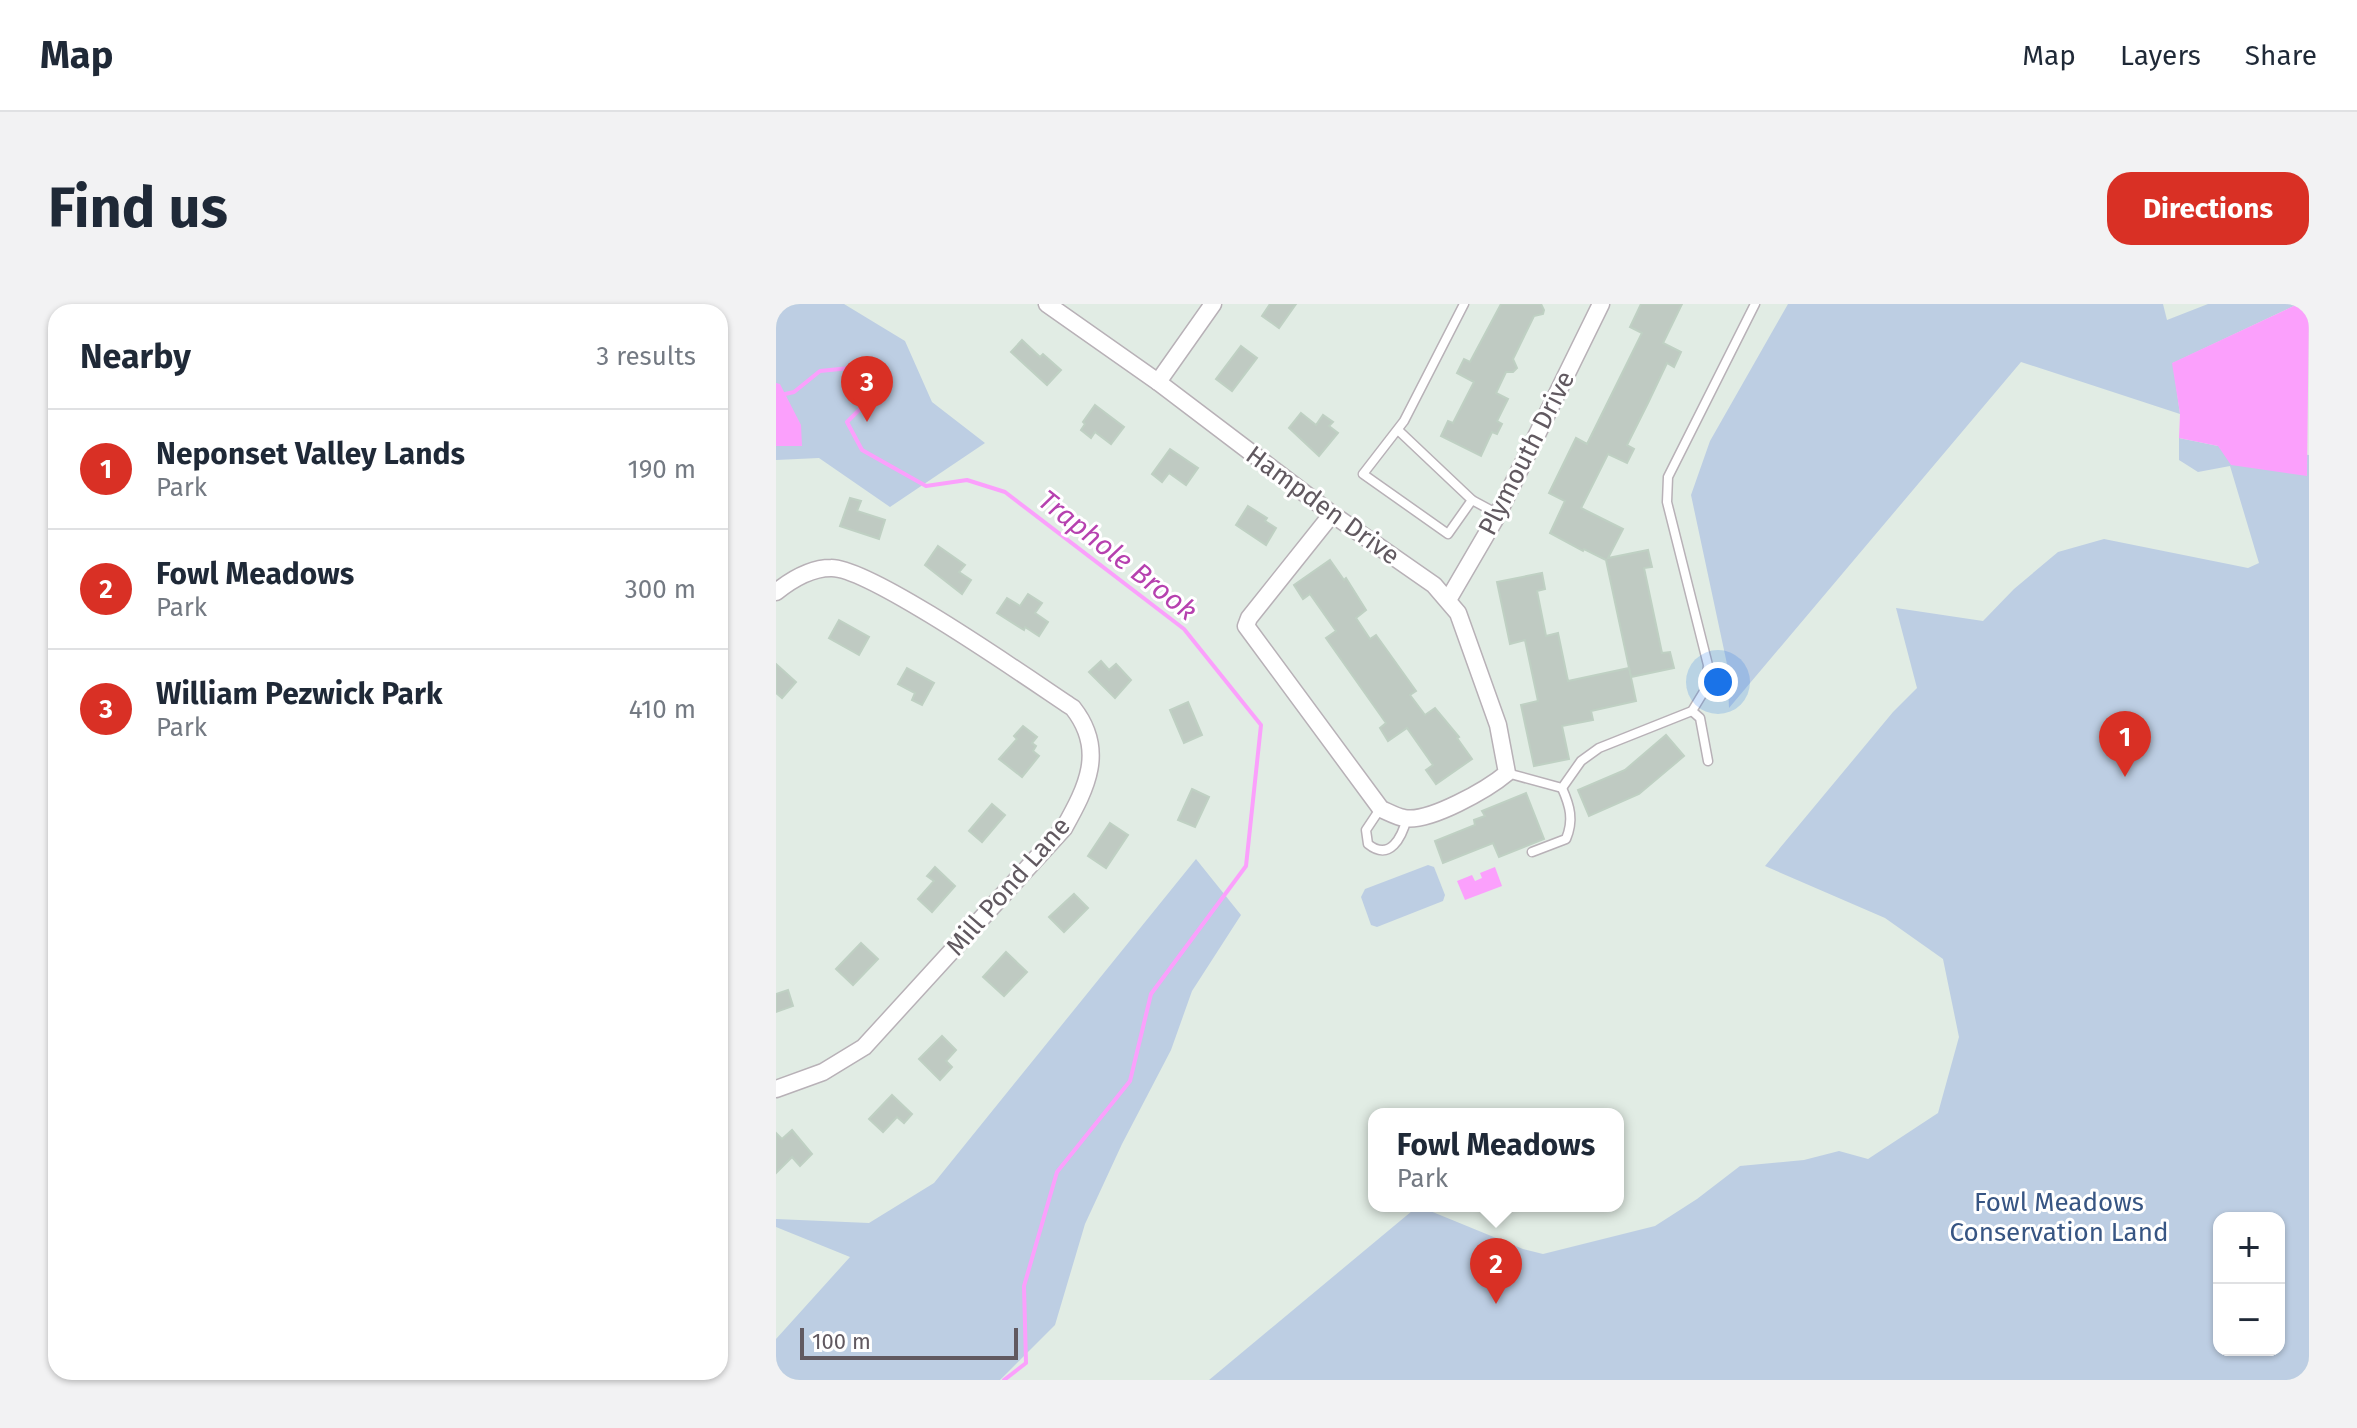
<!DOCTYPE html>
<meta charset="utf-8">
<style>
body{margin:0;font-family:"Fira Sans",sans-serif;background:#f2f2f3;color:#1f2937}
.controls{position:absolute;right:24px;bottom:24px;display:grid;overflow:hidden;border-radius:16px;box-shadow:0 2px 6px #0004}
.controls button{width:72px;height:72px;display:grid;place-items:center;padding:0;border:0;border-bottom:2px solid #e0e1e3;background:#fff;color:#1f2937;font:40px sans-serif}
.scale{position:absolute;left:24px;bottom:20px;width:218px;box-sizing:border-box;padding-left:8px;border:4px solid #615960;border-top:0;font-size:22px;line-height:28px;white-space:nowrap;color:#615960;-webkit-text-stroke:6px #fff;paint-order:stroke}
.you{position:absolute;left:942px;top:378px;width:28px;height:28px;margin:-20px;border:6px solid #fff;border-radius:50%;background:#1a73e8;box-shadow:0 0 0 12px #1a73e833}
.badge{display:grid;place-items:center;width:52px;height:52px;border-radius:50%;background:#d93025;color:#fff;font-size:26px;font-weight:700}
.pin{position:absolute;translate:-50% -66px;filter:drop-shadow(0 2px 4px #0008)}
.pin::after{content:'';position:absolute;top:42px;width:28px;height:24px;background:inherit;clip-path:polygon(0 0,100% 0,50% 100%)}
.popup{position:absolute;left:592px;top:804px;width:256px;height:104px;box-sizing:border-box;display:grid;place-content:center;border-radius:16px;background:#fff;filter:drop-shadow(0 2px 6px #0005);font-size:26px;white-space:nowrap;color:#747a83}
.popup b{font-size:30px;color:#1f2937}
.popup::after{content:'';position:absolute;left:50%;top:100%;margin-left:-16px;border:16px solid transparent;border-top-color:#fff}
.list{margin:0;padding:0;list-style:none}
h2{display:flex;justify-content:space-between;align-items:center;height:104px;margin:0;padding:0 32px;font-size:34px}
h2 small{font-size:26px;font-weight:400;color:#747a83}
.list li{display:grid;grid-template-columns:52px 1fr auto;gap:24px;align-items:center;box-sizing:border-box;height:120px;padding:0 32px;border-top:2px solid #e0e1e3}
.list b{display:block;font-size:30px;white-space:nowrap}
.list p{margin:0;font-size:26px;white-space:nowrap;color:#747a83}
.list em{font-size:26px;font-style:normal;color:#747a83}
.map{position:relative;flex:none;width:1533px;height:1076px;overflow:hidden;border-radius:24px}
header{display:flex;align-items:center;gap:48px;box-sizing:border-box;height:112px;padding:0 40px;background:#fff;border-bottom:2px solid #e0e1e3}
header strong{font-size:38px}
nav{display:flex;gap:44px;margin-inline-start:auto;font-size:28px}
.intro{display:flex;align-items:center;justify-content:space-between;box-sizing:border-box;height:192px;padding:0 48px}
h1{margin:0;font-size:56px}
.button{padding:20px 36px;border-radius:24px;background:#d93025;color:#fff;font-size:28px;font-weight:700}
main{display:flex;gap:48px;padding:0 48px}
aside{flex:1;background:#fff;border-radius:24px;box-shadow:0 2px 6px #0004}
.map>svg:first-child{display:block}
.green{fill:#bdcee3;fill-rule:evenodd}
.water{fill:#fba0fc}
.lines{fill:none;stroke-linecap:round;stroke-linejoin:round}
.stream{stroke:#fba0fc;stroke-width:4}
.building{fill:#bfcac2;stroke:#bfd0c3;stroke-width:2}
.service-casing{stroke:#b8b1b7;stroke-width:11}
.minor-casing{stroke:#b8b1b7;stroke-width:19}
.service{stroke:#fff;stroke-width:8}
.minor{stroke:#fff;stroke-width:16}
.labels{text-anchor:middle;stroke-width:6;stroke-linejoin:round;paint-order:stroke}
.street-label{font-size:26px;fill:#615960;stroke:#fff}
.park-label{font-size:26px;fill:#375583;stroke:#fff}
.water-label{font-size:28px;font-style:italic;fill:#b641af;stroke:#fff}
</style>
<header>
<strong>Map</strong>
<nav><a>Map</a><a>Layers</a><a>Share</a></nav>
</header>
<div class="intro"><h1>Find us</h1><a class="button">Directions</a></div>
<main>
<aside>
<h2>Nearby<small>3 results</small></h2>
<ul class="list">
<li><span class="badge">1</span><div><b>Neponset Valley Lands</b><p>Park</p></div><em>190 m</em></li>
<li><span class="badge">2</span><div><b>Fowl Meadows</b><p>Park</p></div><em>300 m</em></li>
<li><span class="badge">3</span><div><b>William Pezwick Park</b><p>Park</p></div><em>410 m</em></li>
</ul>
</aside>
<div class="map">
<svg width="1533" height="1076" viewBox="0 0 1533 1076">
<rect width="100%" height="100%" fill="#e1ece4"/>
<g class="green">
<polygon points="0,0 68,0 129,37 156,98 209,139 114,203 43,154 0,156"/>
<polygon points="1012,0 1387,0 1391,16 1432,0 1522,0 1397,59 1404,110 1245,58 953,404 951,360 915,191 934,137"/>
<path d="M1403 134 1442 142 1533 151V1076H433L642 902 747 945 767 950 879 922 921 895 964 862 1028 856 1063 847 1092 855 1162 809 1183 733 1167 655 1109 614 989 562 1117 408 1141 384 1120 304 1207 317 1238 285 1282 248 1328 235 1472 264 1483 259 1454 162 1422 168 1403 156ZM1443 914H1503V1046H1443Z"/>
<polygon points="420,555 465,611 416,687 395,746 346,840 309,920 279,1021 224,1076 0,1076 0,1035 74,953 0,923 0,915 93,919 158,879"/>
<polygon points="652,561 658,563 669,591 667,597 601,623 595,621 585,593 589,585"/>
</g>
<g class="water">
<polygon points="1522,0 1533,0 1531,172 1455,161 1442,142 1403,134 1404,110 1396,59"/>
<polygon points="0,79 4,80 25,121 26,142 0,142"/>
<polygon points="719,563 726,582 689,596 681,577 696,571 699,577 706,574 704,569"/>
</g>
<g class="lines">
<polyline class="stream" points="0,92 18,88 44,67 74,64 97,92 71,118 86,146 150,182 191,176 229,188 408,325 485,421 470,562 375,690 354,777 281,868 248,982 250,1059 228,1076"/>
</g>
<g class="building">
<polygon points="494,0 520,0 503,24 486,12"/>
<polygon points="725,0 765,0 768,6 767,10 758,12 737,55 741,64 737,68 730,68 720,89 732,95 721,117 726,120 721,130 716,128 705,152 665,132 672,117 677,119 698,78 681,69 688,55 694,58"/>
<polygon points="865,0 906,0 887,39 905,48 898,63 891,59 872,99 851,141 858,145 851,159 832,150 805,204 847,225 832,254 872,246 876,263 868,264 886,349 894,348 898,364 855,373 830,256 808,245 807,247 774,229 789,197 773,189 800,134 811,140 866,29 854,23"/>
<polygon points="246,36 264,53 267,50 285,66 271,81 235,48"/>
<polygon points="465,42 481,54 456,87 440,75"/>
<polygon points="319,101 348,123 335,140 319,128 315,134 305,126 309,120 307,118"/>
<polygon points="525,109 540,121 547,111 557,118 553,122 562,129 543,152 513,124"/>
<polygon points="394,145 422,164 410,181 393,169 386,178 376,170"/>
<polygon points="74,194 85,197 81,207 109,216 103,235 64,222"/>
<polygon points="472,202 491,214 489,217 500,224 490,241 460,221"/>
<polygon points="162,242 189,261 183,268 195,276 186,290 149,261"/>
<polygon points="554,256 568,276 570,274 590,306 580,314 594,335 600,331 640,387 634,391 649,411 659,404 683,433 681,434 696,455 660,480 650,466 657,461 631,424 612,437 604,424 610,419 550,334 560,327 534,290 527,295 518,281"/>
<polygon points="766,269 769,285 761,287 770,332 782,329 792,377 853,364 860,397 815,407 817,416 786,422 793,455 758,462 745,401 762,397 749,336 734,340 721,278"/>
<polygon points="252,290 266,299 259,309 272,318 263,332 249,323 248,326 221,309 231,294 244,302"/>
<polygon points="63,316 93,333 83,351 53,334"/>
<polygon points="325,357 333,366 340,360 355,376 339,394 313,368"/>
<polygon points="0,360 20,378 6,394 0,389"/>
<polygon points="131,364 158,379 146,401 136,396 139,389 122,380"/>
<polygon points="412,398 426,431 408,439 394,406"/>
<polygon points="247,422 261,433 256,439 260,442 257,447 263,452 246,473 223,455 241,435 238,432"/>
<polygon points="890,431 908,452 863,490 813,512 802,486 849,466"/>
<polygon points="416,485 433,493 419,523 402,516"/>
<polygon points="750,489 768,535 723,553 717,539 667,559 659,537 699,521 698,516 709,512 706,507"/>
<polygon points="216,500 229,511 206,538 193,527"/>
<polygon points="334,519 352,531 330,564 312,552"/>
<polygon points="159,563 179,582 156,608 142,595 158,577 151,572"/>
<polygon points="298,590 312,604 288,628 273,613"/>
<polygon points="85,639 102,655 77,681 60,665"/>
<polygon points="230,648 251,668 228,692 207,673"/>
<polygon points="12,686 17,702 0,708 0,690"/>
<polygon points="166,732 180,746 170,757 176,763 164,776 143,755"/>
<polygon points="116,791 136,810 128,819 121,813 107,828 93,815"/>
<polygon points="16,826 36,850 24,862 16,853 0,869 0,829 6,835"/>
</g>
<g class="lines">
<defs>
<g id="service">
<polyline points="688,0 628,117 587,170 672,230 696,196 722,210"/>
<polyline points="622,126 696,196"/>
<polyline points="916,407 924,414 932,457"/>
<polyline points="731,469 786,484 805,457 823,444 916,407 930,384 932,361 891,198 892,173 979,0"/>
<path d="M604 505 590 526 592 540C614 558 626 533 631 514"/>
<path d="M756 548 790 535C798 516 794 502 786 484"/>
</g>
<g id="minor">
<path d="M271 0 382 78 556 210 658 281 682 309 722 421 731 469C712 485 653 519 628 514 621 513 612 508 605 505L470 322 473 314 556 210"/>
<polyline points="382,78 437,0"/>
<path d="M0 288C15 276 35 264 55 264 94 263 256 377 297 404 330 446 311 483 288 524L88 743 47 768 0 785"/>
<polyline points="672,296 721,212 825,0"/>
</g>
</defs>
<use href="#service" class="service-casing"/>
<use href="#minor" class="minor-casing"/>
<use href="#service" class="service"/>
<use href="#minor" class="minor"/>
</g>
<g class="labels">
<g class="street-label">
<text transform="translate(750 149) rotate(-63)" y="9">Plymouth Drive</text>
<text transform="translate(547 201) rotate(36)" y="9">Hampden Drive</text>
<text transform="translate(232 582) rotate(-49)" y="9">Mill Pond Lane</text>
</g>
<g class="park-label">
<text x="1283" y="907">Fowl Meadows<tspan x="1283" dy="30">Conservation Land</tspan></text>
</g>
<g class="water-label">
<text transform="translate(342 251) rotate(38)" y="10">Traphole Brook</text>
</g>
</g>
</svg>
<div class="controls">
<button>+</button>
<button>−</button>
</div>
<div class="scale">100 m</div>
<div class="you"></div>
<div class="pin badge" style="left:1349px;top:473px">1</div>
<div class="pin badge" style="left:720px;top:1000px">2</div>
<div class="popup"><b>Fowl Meadows</b>Park</div>
<div class="pin badge" style="left:91px;top:118px">3</div>
</div>
</main>
